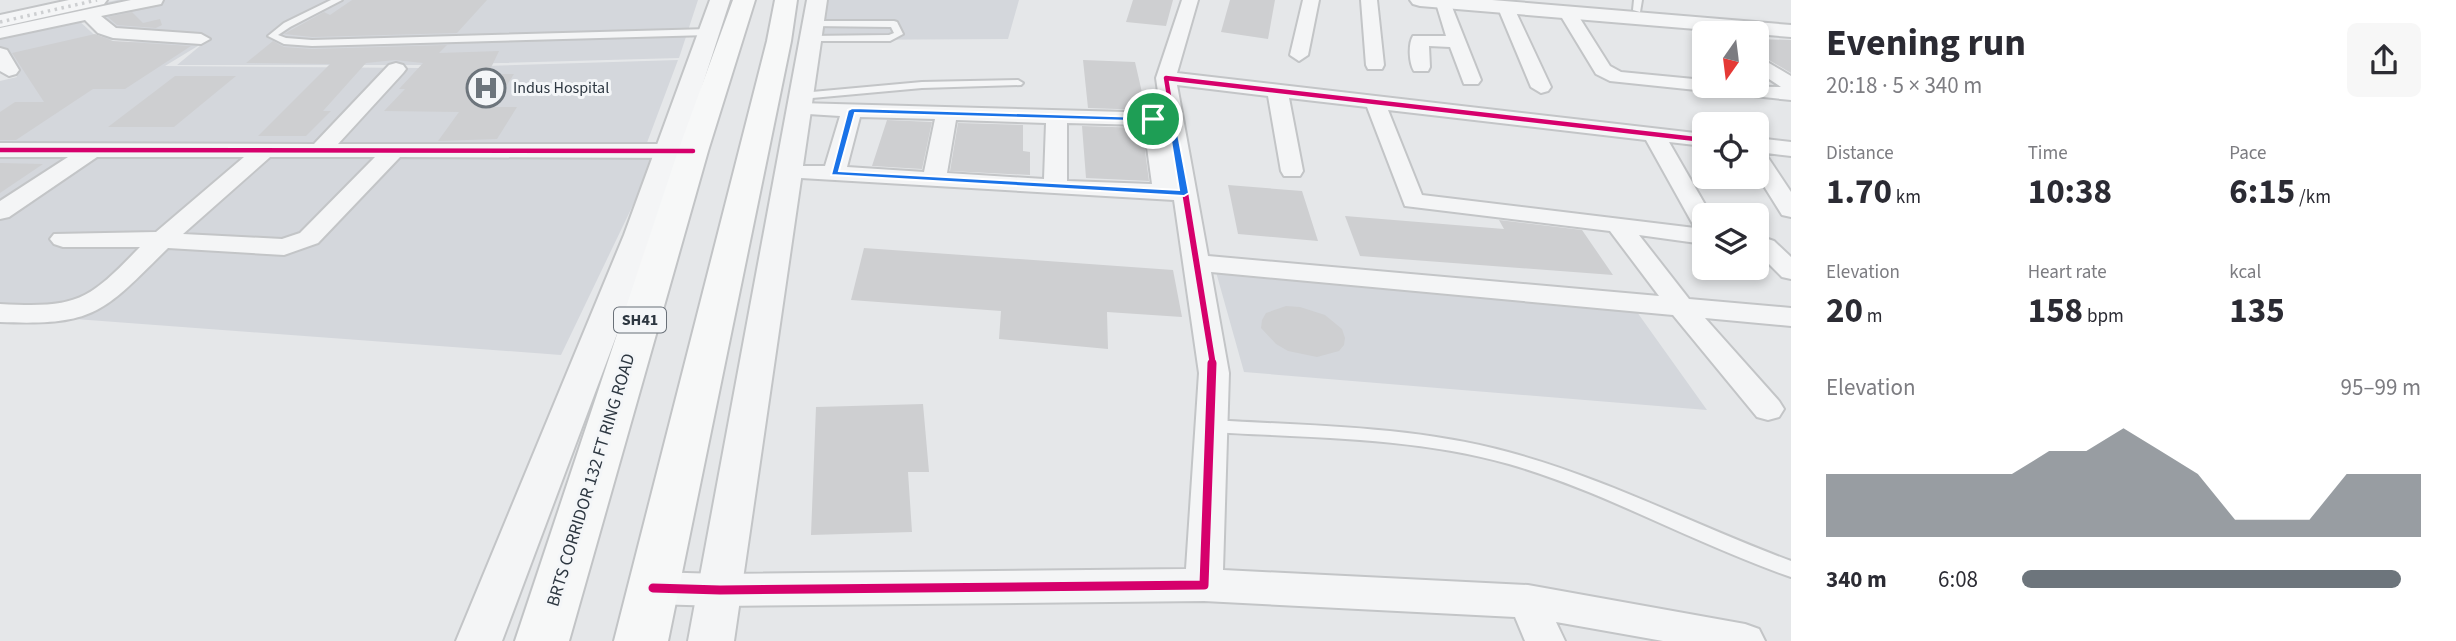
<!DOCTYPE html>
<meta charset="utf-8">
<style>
body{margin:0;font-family:"Source Sans 3",sans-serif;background:#f7f7f7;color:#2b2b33;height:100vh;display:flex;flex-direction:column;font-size:26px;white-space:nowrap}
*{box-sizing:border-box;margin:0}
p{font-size:23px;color:#7c7c81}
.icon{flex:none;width:38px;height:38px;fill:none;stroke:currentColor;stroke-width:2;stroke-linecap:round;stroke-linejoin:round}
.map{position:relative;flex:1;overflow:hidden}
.panel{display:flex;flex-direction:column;background:#fff;width:665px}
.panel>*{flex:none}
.needle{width:46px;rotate:194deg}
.tools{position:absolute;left:1692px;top:21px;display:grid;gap:14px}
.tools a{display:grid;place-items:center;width:77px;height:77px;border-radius:10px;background:#fff;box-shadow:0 4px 10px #0003;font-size:35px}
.pin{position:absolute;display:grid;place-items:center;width:60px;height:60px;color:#fff;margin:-30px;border:4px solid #fff;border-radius:50%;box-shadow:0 2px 7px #0007}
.round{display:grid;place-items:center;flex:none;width:74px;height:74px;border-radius:10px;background:#f7f7f7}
.summary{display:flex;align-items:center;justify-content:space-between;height:119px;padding:0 35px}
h1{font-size:38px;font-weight:700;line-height:52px}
.metrics{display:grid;grid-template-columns:repeat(3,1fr);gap:10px;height:119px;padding:7px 35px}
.metrics div{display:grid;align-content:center}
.metrics b{font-size:35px;font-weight:700}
.metrics small{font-size:19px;font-weight:400}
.metrics p{font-size:19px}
.chart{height:196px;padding:14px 35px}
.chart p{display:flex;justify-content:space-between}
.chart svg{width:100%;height:126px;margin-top:7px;fill:#6d757c;opacity:.7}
ul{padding:0 35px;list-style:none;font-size:23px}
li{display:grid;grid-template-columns:112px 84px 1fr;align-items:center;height:52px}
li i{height:18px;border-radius:9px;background:#6d757c}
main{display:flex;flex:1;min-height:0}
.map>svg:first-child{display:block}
</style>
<main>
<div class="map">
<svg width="1791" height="641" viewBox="0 0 1791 641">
<rect width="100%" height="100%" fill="#e5e7e9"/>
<!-- built -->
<path fill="#d4d7dc" d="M 117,0 L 698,0 L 679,58 L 424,65 L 177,65 L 206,41 L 165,66 L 420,68 L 678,60 L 645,148 L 0,146 L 0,81 L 17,77 L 0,47 L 0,34 L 76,18 L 102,42 L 186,41 L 106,40 L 71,10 Z
M 822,0 L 1019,0 L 1008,39 L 818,40 Z
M 0,152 L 657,155 L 561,355 L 75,319 L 0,319 Z
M 1216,272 L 1637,312 L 1707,410 L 1244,372 Z"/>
<!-- building -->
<path fill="#cecfd1" d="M 352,0 L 487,0 L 457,33 L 312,37 L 284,34 L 324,12 L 330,15 Z
M 1133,0 L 1173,0 L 1166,26 L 1126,22 Z
M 1230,0 L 1275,0 L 1268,39 L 1221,32 Z
M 132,12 L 143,23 L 160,19 L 162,25 L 156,28 L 117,25 L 108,17 Z
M 95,34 L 113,41 L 191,46 L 125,89 L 93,89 L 16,140 L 0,140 L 0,112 L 15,102 L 44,102 L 12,53 Z
M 1757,39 L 1791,40 L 1791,73 L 1757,53 Z
M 273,41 L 284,47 L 312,49 L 447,45 L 439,53 L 499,51 L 488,74 L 514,74 L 493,107 L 517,107 L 497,139 L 438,141 L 459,112 L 384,111 L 405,89 L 399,89 L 423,63 L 395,60 L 366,63 L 323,111 L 331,111 L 306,136 L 258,136 L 330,64 L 246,63 Z
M 1083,60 L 1135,62 L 1146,110 L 1088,108 Z
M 175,76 L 236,76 L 174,127 L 108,127 Z
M 887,120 L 932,122 L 922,169 L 872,166 Z
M 958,123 L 1023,125 L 1023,151 L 1030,152 L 1030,175 L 950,171 Z
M 1082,126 L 1142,128 L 1149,181 L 1086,178 Z
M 0,163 L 43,164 L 0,193 Z
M 1228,185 L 1302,191 L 1318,241 L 1238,234 Z
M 1345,216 L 1504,229 L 1499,220 L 1582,230 L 1613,275 L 1360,256 Z
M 864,248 L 1173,270 L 1182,317 L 1107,312 L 1108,349 L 999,339 L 1001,311 L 851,300 Z
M 1286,306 L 1300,307 L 1325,315 L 1342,329 L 1345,338 L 1344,345 L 1339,351 L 1317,357 L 1288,351 L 1276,344 L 1261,328 L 1262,320 L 1266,313 Z
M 923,404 L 929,472 L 908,472 L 912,532 L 811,535 L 816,407 Z"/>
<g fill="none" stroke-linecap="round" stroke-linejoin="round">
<defs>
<path id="service" d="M 331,0 L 342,0 L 290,27 L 278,35 L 286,38 L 312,40 L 709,29 L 713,32 L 709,35 L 312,46 L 284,44 L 268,36 L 284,23 Z
M 1634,0 L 1642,0 L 1640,12 L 1633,10 Z
M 814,21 L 894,21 L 897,22 L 903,34 L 890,41 L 812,41 L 809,40 L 809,36 L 889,35 L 894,33 L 891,27 L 811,26 L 811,22 Z
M 1018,80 L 1023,83 L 1021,85 L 922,88 L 801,99 L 796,96 L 801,93 L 922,82 Z
M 1212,420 C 1311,426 1412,426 1508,452 C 1606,478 1696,526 1791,561 L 1791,577 C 1695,544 1606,492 1509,464 C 1413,437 1311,438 1212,432 L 1206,430 L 1204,426 L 1206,422 Z"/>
<path id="minor" d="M 131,0 L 163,0 L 161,4 L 101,16 L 116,28 L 201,34 L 210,39 L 201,44 L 113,38 L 98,33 L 85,20 L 0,38 L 0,28 Z
M 1182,0 L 1198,0 L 1177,73 L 1704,134 L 1704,146 L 1669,142 L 1711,215 L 1704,215 L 1704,244 L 1639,235 L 1689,299 L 1791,308 L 1791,326 L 1705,318 L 1779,401 L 1784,409 L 1779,417 L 1768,420 L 1757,417 L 1673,315 L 1211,272 L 1229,373 L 1223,570 L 1528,585 L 1745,624 L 1759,629 L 1765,641 L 1663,641 L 1556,622 L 1565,641 L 1525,641 L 1515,617 L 1204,601 L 720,606 L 653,604 L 640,599 L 634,588 L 640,577 L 653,572 L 720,574 L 1186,569 L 1199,373 L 1174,200 L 801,178 L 793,176 L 790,171 L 793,166 L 825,166 L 840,116 L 792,113 L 789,109 L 792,105 L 799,103 L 1161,113 L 1156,78 ZM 1177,85 L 1268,96 L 1281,171 L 1284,176 L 1300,176 L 1303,171 L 1289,98 L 1367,107 L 1405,206 L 1610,231 L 1659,296 L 1208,256 ZM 1388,110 L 1646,140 L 1695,228 L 1422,195 ZM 860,117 L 935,119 L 924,172 L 847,167 ZM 956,120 L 1046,123 L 1044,179 L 947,173 ZM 1067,123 L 1144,125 L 1152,184 L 1067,181 Z
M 1303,0 L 1319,0 L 1308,55 L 1299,61 L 1290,55 Z
M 1361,0 L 1377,0 L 1384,65 L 1382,69 L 1368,69 L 1366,65 Z
M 1435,0 L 1450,2 L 1481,80 L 1478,84 L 1464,84 L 1450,47 L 1429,46 L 1430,67 L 1428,71 L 1414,71 C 1409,63 1408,44 1413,36 L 1446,36 Z
M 1506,3 L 1514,8 L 1551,87 L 1548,91 L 1541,93 L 1531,87 L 1498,8 Z
M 1568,8 L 1574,9 L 1610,66 L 1621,72 L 1704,80 L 1704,86 L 1781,87 L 1757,71 L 1757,56 L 1791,76 L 1791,100 L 1610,81 L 1596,74 L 1559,13 Z
M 0,48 L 7,50 L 19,70 L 16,74 L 9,76 L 0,71 Z
M 396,63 L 403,65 L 406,69 L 403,73 L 338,144 L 693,144 L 701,146 L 704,151 L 701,156 L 693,158 L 400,157 L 318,243 L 284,255 L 168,248 C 103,312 96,326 0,322 L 0,304 C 77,308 87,302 140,247 L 63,247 L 54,244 L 50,239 L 54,234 L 156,232 L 244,157 L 97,157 L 9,217 L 0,219 L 0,201 L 68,157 L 0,157 L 0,143 L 314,144 L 389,65 ZM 270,157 L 375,157 L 300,233 L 282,239 L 183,234 Z
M 1757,138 L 1791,142 L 1791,156 L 1759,152 L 1765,153 L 1791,192 L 1791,217 L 1782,215 L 1757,175 Z
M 1765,238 L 1774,241 L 1791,257 L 1791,279 L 1782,277 L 1757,252 L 1757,240 Z"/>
<path id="tertiary" d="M 69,0 L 107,0 L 104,4 L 0,27 L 0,15 Z
M 710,0 L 730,0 L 654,235 L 502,641 L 456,641 L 624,235 Z
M 807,0 L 827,0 L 734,641 L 688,641 Z
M 1410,0 L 1492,0 L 1791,25 L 1791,37 L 1420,6 L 1413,4 Z"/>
<path id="primary" d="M 733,0 L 755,0 L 708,151 L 569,641 L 515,641 L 678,151 Z
M 775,0 L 797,0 L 791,41 L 668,641 L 614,641 L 767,41 Z"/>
</defs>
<!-- service casing -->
<use href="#service" stroke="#c3c5c7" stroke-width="4"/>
<!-- minor casing -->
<use href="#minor" stroke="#c3c5c7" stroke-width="4"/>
<!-- tertiary casing -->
<use href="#tertiary" stroke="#c3c5c7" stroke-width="4"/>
<!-- primary casing -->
<use href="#primary" stroke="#c2c4c6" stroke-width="4"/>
<!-- service -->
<use href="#service" fill="#f4f5f6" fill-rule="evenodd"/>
<!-- minor -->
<use href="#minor" fill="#f4f5f6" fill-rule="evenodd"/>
<!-- tertiary -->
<use href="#tertiary" fill="#f4f5f6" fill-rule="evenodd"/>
<!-- primary -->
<use href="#primary" fill="#f7f8f8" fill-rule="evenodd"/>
<!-- rail -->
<path stroke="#cdcfd1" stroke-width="3.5" stroke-dasharray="2.5 4.5" stroke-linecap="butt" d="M 0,22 L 97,0"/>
<defs>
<path id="cycleway-far2" d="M 0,150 L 693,151
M 1179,157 L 1166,78 L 1704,140"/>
<path id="cycleway-far1" d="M 1179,155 L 1213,365"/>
<path id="cycleway" d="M 653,588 L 720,590 L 1204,585 L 1212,363"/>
</defs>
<!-- cycleway-far2 casing -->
<use href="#cycleway-far2" stroke="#f4f6f8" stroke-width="7"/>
<!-- cycleway-far1 casing -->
<use href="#cycleway-far1" stroke="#f4f6f8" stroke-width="10"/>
<!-- cycleway casing -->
<use href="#cycleway" stroke="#f4f6f8" stroke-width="13"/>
<!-- cycleway-far2 -->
<use href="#cycleway-far2" stroke="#d6006c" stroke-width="4.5"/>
<!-- cycleway-far1 -->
<use href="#cycleway-far1" stroke="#d6006c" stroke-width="6"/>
<!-- cycleway -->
<use href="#cycleway" stroke="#d6006c" stroke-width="9"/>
</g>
<!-- route -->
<path fill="#1a73e8" stroke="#fff" stroke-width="2" fill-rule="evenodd" d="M 852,108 L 1175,118 L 1189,193 L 1184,196 L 831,175 L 848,110 ZM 855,113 L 1168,122 L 1179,190 L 839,171 Z"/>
<!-- icons -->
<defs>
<symbol id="hospital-ring" viewBox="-11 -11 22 22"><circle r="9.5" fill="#f4f6f8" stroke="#6d757c" stroke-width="1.5"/><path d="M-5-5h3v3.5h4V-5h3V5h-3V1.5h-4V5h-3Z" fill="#6d757c"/></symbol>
</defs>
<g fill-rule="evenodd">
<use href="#hospital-ring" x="464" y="66" width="44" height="44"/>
</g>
<g text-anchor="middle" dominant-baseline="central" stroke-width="6" stroke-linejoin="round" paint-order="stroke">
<!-- far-poi labels -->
<g font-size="16" fill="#2d3741" stroke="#f4f6f8" text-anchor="start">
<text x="513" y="88">Indus Hospital</text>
</g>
<!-- shield labels -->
<rect fill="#f4f6f8" stroke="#697078" stroke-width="2" x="614" y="307.5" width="52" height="25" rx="5"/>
<g font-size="16" font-weight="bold" fill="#2d3741">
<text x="640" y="320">SH41</text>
</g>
<!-- street labels -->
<g font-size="18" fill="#2d3741" stroke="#f4f6f8">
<text transform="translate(591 480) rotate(-73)">BRTS CORRIDOR 132 FT RING ROAD</text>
</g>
</g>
</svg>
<div class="tools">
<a><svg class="needle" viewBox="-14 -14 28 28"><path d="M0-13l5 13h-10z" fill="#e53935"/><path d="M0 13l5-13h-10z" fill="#7c7c81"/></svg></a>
<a><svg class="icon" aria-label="locate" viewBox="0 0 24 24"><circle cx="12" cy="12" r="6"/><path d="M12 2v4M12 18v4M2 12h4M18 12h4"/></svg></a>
<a><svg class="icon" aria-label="layers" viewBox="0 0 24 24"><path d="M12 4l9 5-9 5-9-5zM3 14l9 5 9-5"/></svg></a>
</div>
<div class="pin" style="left:1153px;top:119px;background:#1e9e55"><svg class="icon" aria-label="arrive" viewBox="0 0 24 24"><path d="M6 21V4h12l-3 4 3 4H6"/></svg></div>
</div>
<section class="panel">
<div class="summary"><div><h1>Evening run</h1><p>20:18 · 5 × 340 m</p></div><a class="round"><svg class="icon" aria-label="share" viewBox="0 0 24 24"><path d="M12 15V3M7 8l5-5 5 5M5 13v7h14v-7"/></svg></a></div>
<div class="metrics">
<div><p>Distance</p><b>1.70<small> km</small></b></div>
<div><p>Time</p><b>10:38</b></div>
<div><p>Pace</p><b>6:15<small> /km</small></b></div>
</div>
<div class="metrics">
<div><p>Elevation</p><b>20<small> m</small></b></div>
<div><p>Heart rate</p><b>158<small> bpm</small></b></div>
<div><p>kcal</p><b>135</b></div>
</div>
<div class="chart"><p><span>Elevation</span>95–99 m</p>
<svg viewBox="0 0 160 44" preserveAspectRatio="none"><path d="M0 44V22L10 22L20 22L30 22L40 22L50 22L60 14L70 14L80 6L90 14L100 22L110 38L120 38L130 38L140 22L150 22L160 22V44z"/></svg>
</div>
<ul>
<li><b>340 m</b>6:08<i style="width:95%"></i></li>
</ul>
</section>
</main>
